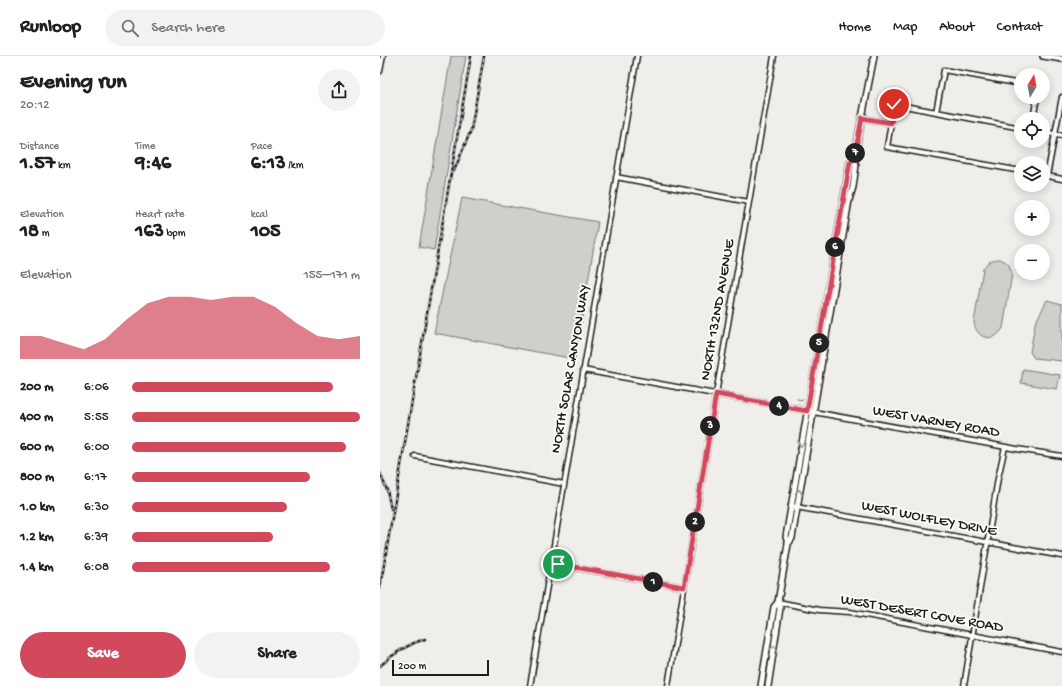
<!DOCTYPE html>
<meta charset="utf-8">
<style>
body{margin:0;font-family:"Gochi Hand",sans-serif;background:#f2f2f2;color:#202124;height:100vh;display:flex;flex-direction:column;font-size:15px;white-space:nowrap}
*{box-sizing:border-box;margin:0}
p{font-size:13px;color:#757577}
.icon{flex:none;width:22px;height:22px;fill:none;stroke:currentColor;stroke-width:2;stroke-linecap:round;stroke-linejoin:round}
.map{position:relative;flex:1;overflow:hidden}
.drawer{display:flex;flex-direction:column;background:#fff;width:380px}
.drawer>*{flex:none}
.needle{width:26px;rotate:10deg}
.tools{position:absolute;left:634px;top:12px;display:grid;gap:8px}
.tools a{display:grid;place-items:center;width:36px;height:36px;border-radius:50%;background:#fff;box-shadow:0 2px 10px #0003;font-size:20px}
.scale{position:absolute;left:12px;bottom:10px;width:97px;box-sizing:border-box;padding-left:4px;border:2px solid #1c1c1c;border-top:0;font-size:11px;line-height:14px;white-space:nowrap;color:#1c1c1c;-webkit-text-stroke:3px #fdfcf7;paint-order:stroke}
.pin{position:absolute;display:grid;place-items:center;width:34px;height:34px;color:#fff;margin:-17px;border:2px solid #fff;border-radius:50%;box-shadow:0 1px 4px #0007}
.km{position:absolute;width:20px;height:20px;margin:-10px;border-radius:50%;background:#222;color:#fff;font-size:11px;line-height:20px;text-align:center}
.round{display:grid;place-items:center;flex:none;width:42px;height:42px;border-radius:21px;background:#f2f2f2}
.headline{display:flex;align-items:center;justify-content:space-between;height:68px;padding:0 20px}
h1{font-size:22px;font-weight:700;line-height:30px}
.stats{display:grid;grid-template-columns:repeat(3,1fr);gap:6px;height:68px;padding:4px 20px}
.stats div{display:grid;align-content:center}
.stats b{font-size:20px;font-weight:700}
.stats small{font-size:11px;font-weight:400}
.stats p{font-size:11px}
.chart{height:112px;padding:8px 20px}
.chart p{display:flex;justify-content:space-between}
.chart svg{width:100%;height:72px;margin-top:4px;fill:#d1495b;opacity:.7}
.action{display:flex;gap:8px;margin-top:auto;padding:8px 20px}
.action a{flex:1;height:46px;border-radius:24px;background:#d1495b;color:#fff;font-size:16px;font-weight:700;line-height:46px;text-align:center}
.action a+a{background:#f2f2f2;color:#202124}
ul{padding:0 20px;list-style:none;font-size:13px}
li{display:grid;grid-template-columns:64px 48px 1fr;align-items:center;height:30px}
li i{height:10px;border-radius:5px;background:#d1495b}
header{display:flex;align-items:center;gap:24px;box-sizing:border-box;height:56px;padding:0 20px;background:#fff;border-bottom:1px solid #e0e0e0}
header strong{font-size:19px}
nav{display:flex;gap:22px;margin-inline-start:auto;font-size:14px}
.search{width:280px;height:36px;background:#f2f2f2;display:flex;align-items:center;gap:10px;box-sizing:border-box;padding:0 14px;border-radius:22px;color:#757577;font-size:15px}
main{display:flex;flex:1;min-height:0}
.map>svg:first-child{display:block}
</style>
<header>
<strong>Runloop</strong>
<div class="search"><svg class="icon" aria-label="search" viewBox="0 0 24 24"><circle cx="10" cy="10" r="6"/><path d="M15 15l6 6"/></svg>Search here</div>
<nav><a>Home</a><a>Map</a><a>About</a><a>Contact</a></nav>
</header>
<main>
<section class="drawer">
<div class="headline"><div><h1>Evening run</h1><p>20:12</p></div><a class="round"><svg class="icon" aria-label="share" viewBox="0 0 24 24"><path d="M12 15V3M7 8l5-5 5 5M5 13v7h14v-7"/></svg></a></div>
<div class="stats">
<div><p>Distance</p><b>1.57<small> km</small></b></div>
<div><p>Time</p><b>9:46</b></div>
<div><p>Pace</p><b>6:13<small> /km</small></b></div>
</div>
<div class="stats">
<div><p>Elevation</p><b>18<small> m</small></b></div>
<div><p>Heart rate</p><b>163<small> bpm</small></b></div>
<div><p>kcal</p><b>105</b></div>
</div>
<div class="chart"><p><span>Elevation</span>155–171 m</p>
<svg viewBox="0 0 160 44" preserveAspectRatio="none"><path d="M0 44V30L10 30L20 34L30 38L40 32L50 20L60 10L70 6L80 6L90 8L100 6L110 6L120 12L130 22L140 30L150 32L160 30V44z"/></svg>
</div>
<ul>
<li><b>200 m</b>6:06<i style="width:88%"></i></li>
<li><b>400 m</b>5:55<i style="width:100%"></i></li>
<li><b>600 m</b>6:00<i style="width:94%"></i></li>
<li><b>800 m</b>6:17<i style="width:78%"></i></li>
<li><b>1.0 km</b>6:30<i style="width:68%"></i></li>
<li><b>1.2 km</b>6:39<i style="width:62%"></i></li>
<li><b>1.4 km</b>6:08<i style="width:87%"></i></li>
</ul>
<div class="action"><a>Save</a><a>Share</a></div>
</section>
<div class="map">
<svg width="682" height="630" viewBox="0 0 682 630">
<rect width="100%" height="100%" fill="#f0eeea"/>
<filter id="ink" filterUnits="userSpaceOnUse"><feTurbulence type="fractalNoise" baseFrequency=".025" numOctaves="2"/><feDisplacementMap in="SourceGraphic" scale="8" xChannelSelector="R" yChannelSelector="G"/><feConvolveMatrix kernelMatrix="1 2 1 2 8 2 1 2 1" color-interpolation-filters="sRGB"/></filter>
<g filter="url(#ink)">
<!-- green -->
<path fill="#d0cfcc" stroke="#767674" d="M 71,0 L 86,0 L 54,194 L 39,191 Z
M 82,142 L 218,166 L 195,303 L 54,277 Z
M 620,203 L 626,206 L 629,209 L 632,218 L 623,272 C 615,287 596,284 594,266 L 603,213 C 607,206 612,203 620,203 Z
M 667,244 L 682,248 L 682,305 L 654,302 L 650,296 L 655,268 Z
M 643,313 L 680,319 L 677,333 L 641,327 Z"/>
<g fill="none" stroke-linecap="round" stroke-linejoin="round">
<!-- stream -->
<path stroke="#706f6d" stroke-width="1" d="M 417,343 L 423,344"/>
<defs>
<path id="minor" d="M 0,15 L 3,0
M 556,56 L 564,14 L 641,28
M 482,62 L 511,67
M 653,63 L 657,41
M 641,72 L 514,48 L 507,91 L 641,115
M 663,76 L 682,79
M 663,119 L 682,123
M 667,120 L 682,41
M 236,121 L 369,146
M 203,314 L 637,393 L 682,400
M 35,400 L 184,428
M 411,450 L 682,500
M 170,507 L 304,531
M 398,546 L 439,554 L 470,556 L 682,596
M 150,630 L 257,0
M 288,630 L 336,338 L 394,0
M 584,630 L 618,422 L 625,391"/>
<path id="major" d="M 663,0 L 682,3
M 408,487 L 406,481 L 470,106 L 474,103
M 381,630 L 394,551 L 398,546
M 388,630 L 400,552 L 398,546 L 408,488 L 412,482 L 469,144 L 473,131 L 476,109 L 474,103 L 494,0"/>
</defs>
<!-- minor casing -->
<use href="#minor" stroke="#1c1c1c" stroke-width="7"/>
<!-- major casing -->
<use href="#major" stroke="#1c1c1c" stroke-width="8"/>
<!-- minor -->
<use href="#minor" stroke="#fdfcf7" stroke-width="4"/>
<!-- major -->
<use href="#major" stroke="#fdfcf7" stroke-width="5"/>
<defs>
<path id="rail" d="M 74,115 L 91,74 L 104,0
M 0,417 L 7,434 L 11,453
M 0,532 L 91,0
M 0,610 C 13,598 27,588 45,583"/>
</defs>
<!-- rail casing -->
<use href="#rail" stroke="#1c1c1c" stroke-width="2.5"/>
<!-- rail -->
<use href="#rail" stroke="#fdfcf7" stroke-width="1" stroke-dasharray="3" stroke-linecap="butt"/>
</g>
<!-- one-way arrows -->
<defs><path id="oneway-chevron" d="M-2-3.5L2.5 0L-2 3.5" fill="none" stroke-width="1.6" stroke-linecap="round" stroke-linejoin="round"/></defs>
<g stroke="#989794">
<use href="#oneway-chevron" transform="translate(421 388) rotate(99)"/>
<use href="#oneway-chevron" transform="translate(419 436) rotate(-81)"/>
<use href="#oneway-chevron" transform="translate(394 592) rotate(-81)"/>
</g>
</g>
<g fill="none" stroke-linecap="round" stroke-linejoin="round" filter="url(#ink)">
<defs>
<path id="route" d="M 178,508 L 304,531 L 336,338 L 427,355 L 470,106 L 474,103 L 482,62 L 511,67 L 514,48"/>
</defs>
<!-- route casing -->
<use href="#route" stroke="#fff" stroke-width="8"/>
<!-- route -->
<use href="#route" stroke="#d1495b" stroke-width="5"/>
</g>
<g text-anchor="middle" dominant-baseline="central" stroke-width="3.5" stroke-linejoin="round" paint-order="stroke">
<!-- street labels -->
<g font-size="15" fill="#1c1c1c" stroke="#fdfcf7">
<text transform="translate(338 254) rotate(-80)">NORTH 132ND AVENUE</text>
<text transform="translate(191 313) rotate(-80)">NORTH SOLAR CANYON WAY</text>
<text transform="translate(556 366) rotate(10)">WEST VARNEY ROAD</text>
<text transform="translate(549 463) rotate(11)">WEST WOLFLEY DRIVE</text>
<text transform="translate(542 558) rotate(10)">WEST DESERT COVE ROAD</text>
</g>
</g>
</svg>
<div class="tools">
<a><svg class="needle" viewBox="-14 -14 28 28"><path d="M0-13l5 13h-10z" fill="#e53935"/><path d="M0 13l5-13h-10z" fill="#757577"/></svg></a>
<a><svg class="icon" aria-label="locate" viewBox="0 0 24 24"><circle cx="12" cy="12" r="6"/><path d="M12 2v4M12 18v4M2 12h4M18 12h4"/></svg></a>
<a><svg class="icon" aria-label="layers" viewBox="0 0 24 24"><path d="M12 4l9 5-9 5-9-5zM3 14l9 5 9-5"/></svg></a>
<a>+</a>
<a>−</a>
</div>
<div class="scale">200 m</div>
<div class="pin" style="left:178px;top:508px;background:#1e9e55"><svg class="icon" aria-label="arrive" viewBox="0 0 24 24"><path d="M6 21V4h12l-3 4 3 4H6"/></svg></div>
<div class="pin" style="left:514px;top:48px;background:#d93025"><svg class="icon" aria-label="check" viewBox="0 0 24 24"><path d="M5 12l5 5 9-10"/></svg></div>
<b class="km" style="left:273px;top:526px">1</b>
<b class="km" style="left:315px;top:466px">2</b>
<b class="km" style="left:330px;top:370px">3</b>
<b class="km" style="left:399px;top:350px">4</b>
<b class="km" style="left:439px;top:287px">5</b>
<b class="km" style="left:455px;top:191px">6</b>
<b class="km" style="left:475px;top:97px">7</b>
</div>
</main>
